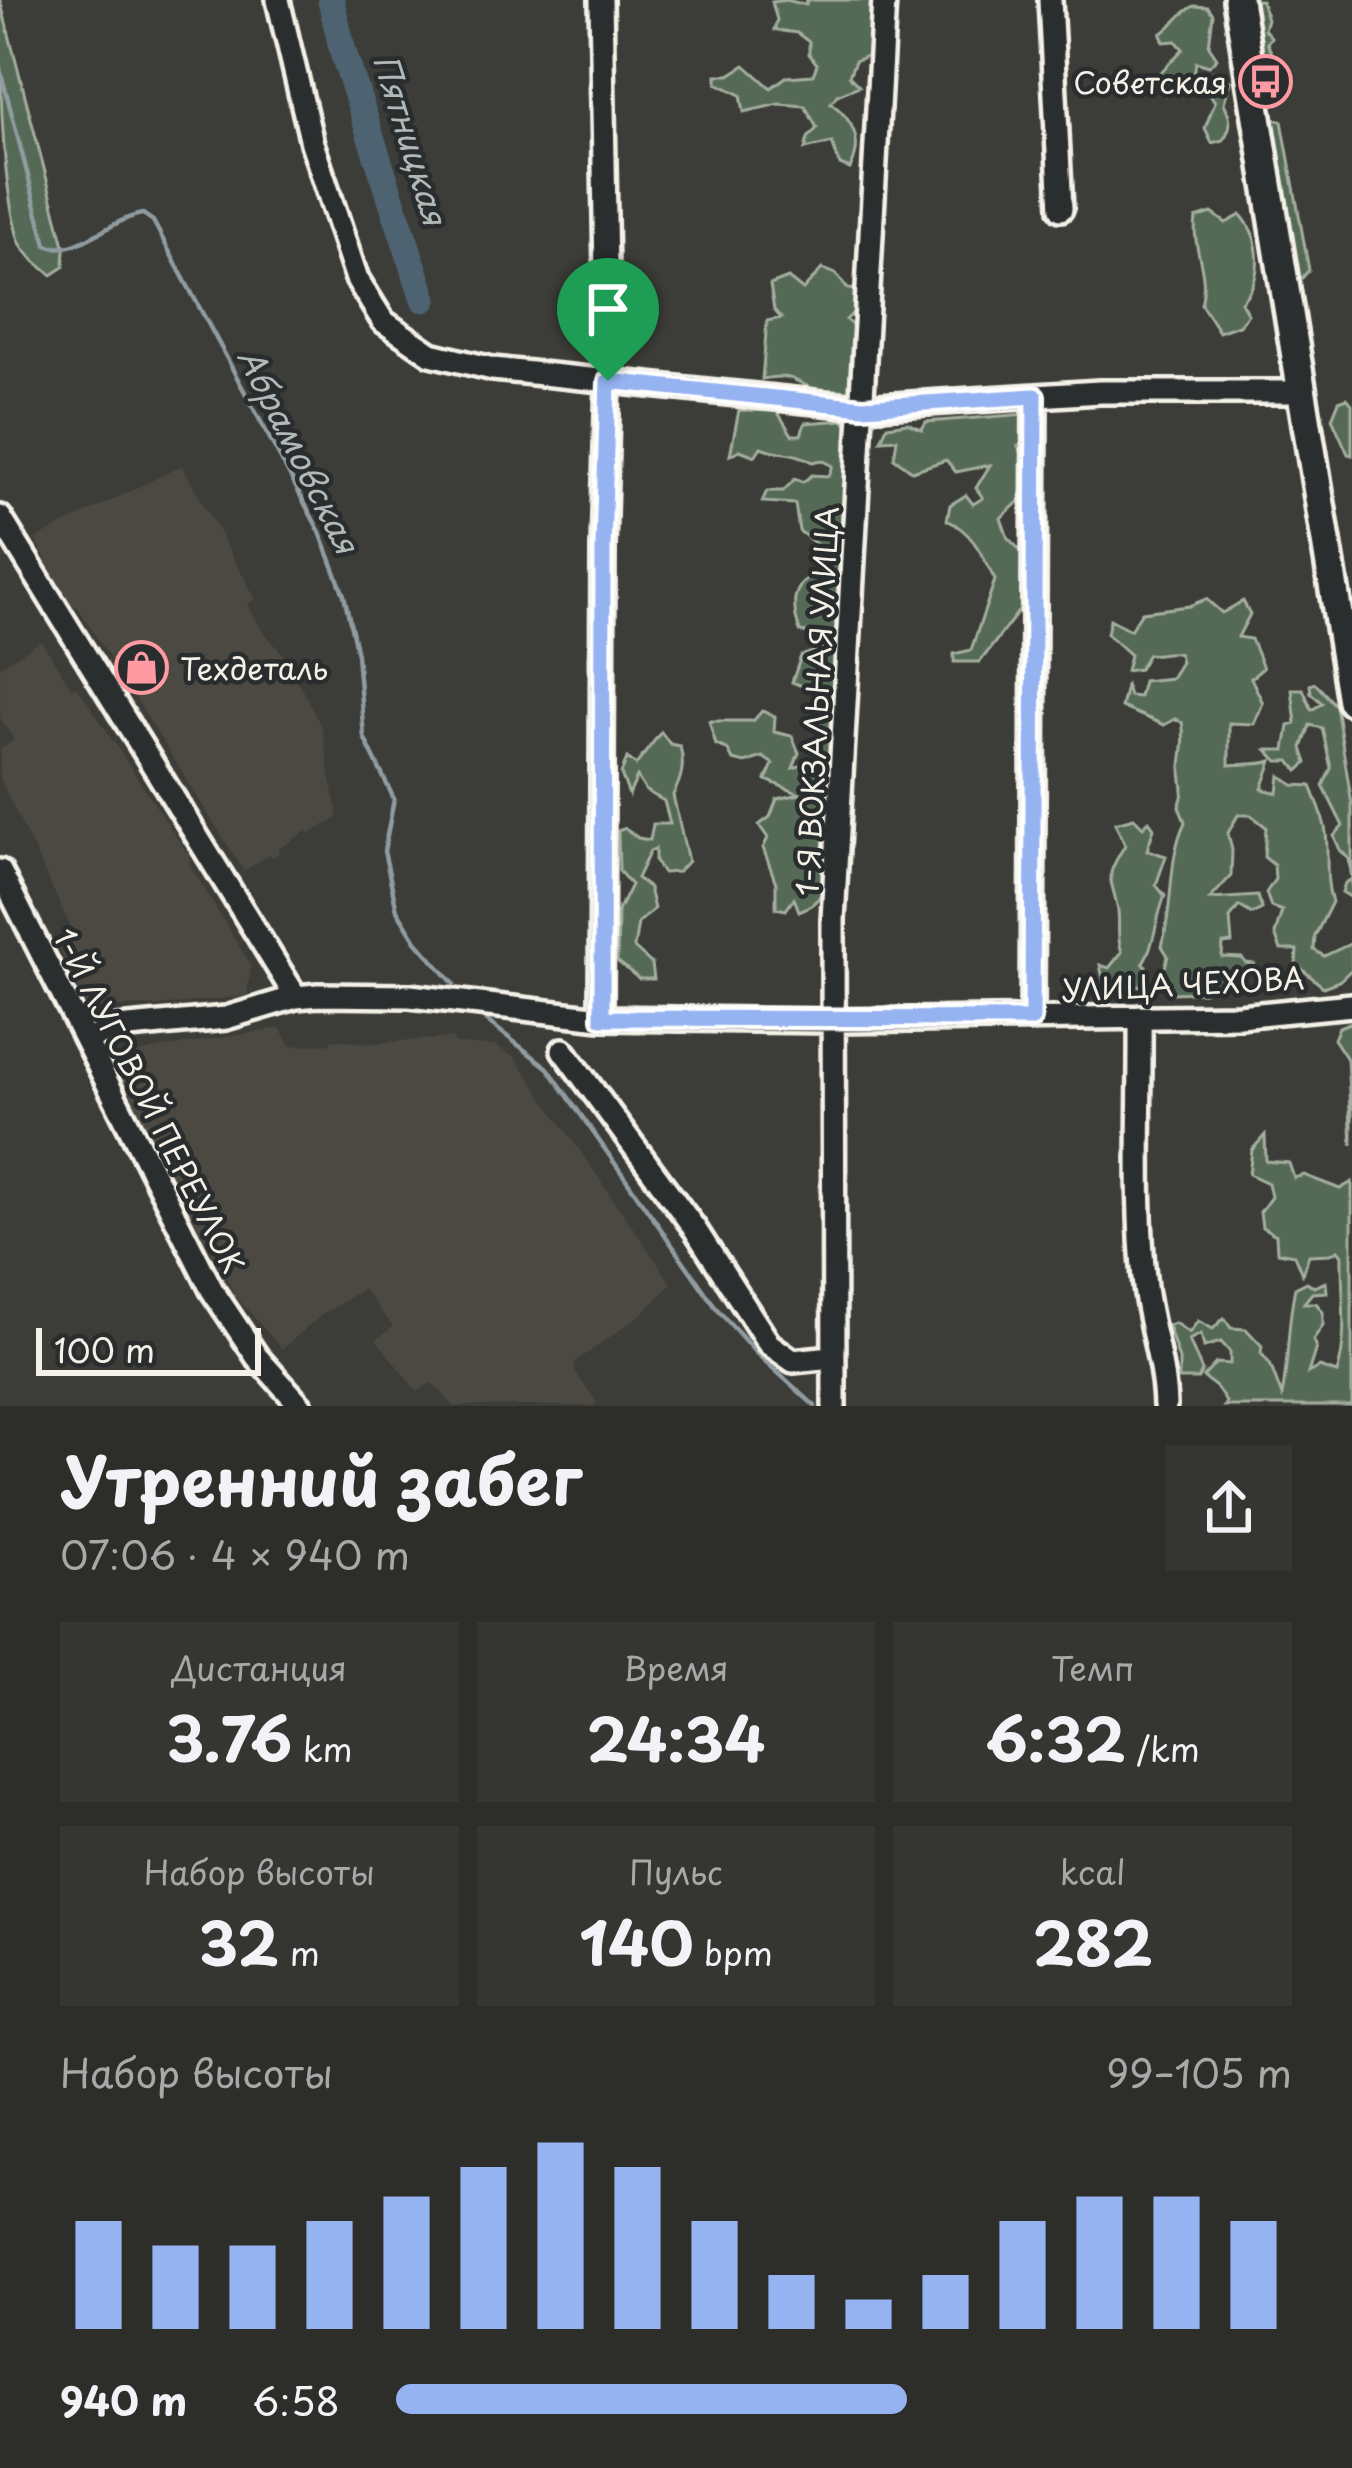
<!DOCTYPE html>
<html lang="ru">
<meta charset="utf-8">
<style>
body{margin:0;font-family:"Playpen Sans",sans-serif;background:#353532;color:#f1f3f6;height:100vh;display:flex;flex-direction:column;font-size:45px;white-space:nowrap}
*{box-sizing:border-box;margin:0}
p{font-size:39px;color:#a7a8a8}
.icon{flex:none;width:66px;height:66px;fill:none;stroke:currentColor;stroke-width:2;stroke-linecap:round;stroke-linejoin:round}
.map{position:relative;height:1406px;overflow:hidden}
.panel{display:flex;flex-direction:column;background:#2d2d2a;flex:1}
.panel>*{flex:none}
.scale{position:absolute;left:36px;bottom:30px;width:225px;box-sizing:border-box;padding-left:12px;border:6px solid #f4f1e8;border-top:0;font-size:33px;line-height:42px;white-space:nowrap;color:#f4f1e8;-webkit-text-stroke:9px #2a2d2e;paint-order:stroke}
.pin{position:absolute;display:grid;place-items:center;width:102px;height:102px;color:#fff;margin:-123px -51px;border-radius:50% 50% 50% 0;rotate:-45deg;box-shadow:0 0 12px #0007}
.pin .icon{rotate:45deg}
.round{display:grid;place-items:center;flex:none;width:126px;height:126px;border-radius:0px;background:#353532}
.head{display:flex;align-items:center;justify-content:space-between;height:204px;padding:0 60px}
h1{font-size:66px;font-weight:700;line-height:90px}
.metrics{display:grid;grid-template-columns:repeat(3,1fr);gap:18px;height:204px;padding:12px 60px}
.metrics div{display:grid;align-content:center;border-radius:0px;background:#353532;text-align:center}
.metrics b{font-size:60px;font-weight:700}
.metrics small{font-size:33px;font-weight:400}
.metrics p{font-size:33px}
.chart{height:336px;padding:24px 60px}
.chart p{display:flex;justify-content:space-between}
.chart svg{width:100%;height:216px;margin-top:12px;stroke:#95b2f1;stroke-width:6}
ul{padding:0 60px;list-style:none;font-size:39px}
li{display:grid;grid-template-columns:192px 144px 1fr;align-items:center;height:90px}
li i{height:30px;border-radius:15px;background:#95b2f1}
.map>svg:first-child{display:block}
</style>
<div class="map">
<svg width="1352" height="1406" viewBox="0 0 1352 1406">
<rect width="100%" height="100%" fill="#3c3c38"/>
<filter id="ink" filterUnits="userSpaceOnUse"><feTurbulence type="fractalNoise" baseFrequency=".00833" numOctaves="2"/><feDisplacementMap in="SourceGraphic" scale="24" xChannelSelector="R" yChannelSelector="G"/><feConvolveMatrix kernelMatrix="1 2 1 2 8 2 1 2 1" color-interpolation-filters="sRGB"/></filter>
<g filter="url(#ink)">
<!-- built -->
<path fill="#4b4942" d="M 182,465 L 256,599 L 248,604 L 262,630 L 284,655 L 322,728 L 338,818 L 309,834 L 307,831 L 278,849 L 279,853 L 273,857 L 270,854 L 244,871 L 77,606 L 71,608 L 35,539 Z
M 41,641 L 72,688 L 77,686 L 191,859 L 188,862 L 251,966 L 247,996 L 158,1006 L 88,1008 L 59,948 L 76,938 L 0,779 L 0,750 L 14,740 L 0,718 L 0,666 Z
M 280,1028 L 291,1046 L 331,1043 L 332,1039 L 370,1043 L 452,1038 L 455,1044 L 495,1046 L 515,1057 L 672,1284 L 643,1313 L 574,1363 L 576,1373 L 597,1403 L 594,1406 L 454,1406 L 432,1383 L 417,1392 L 376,1339 L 393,1327 L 363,1289 L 323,1314 L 282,1349 L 237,1298 L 126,1097 L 114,1063 L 118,1058 L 156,1049 Z"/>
<!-- green -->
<path fill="#556b56" stroke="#a4ae9f" stroke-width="3" d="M 0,0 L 65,249 L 64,267 L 52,275 C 40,266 26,255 19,241 C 0,178 0,70 0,0 Z
M 786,0 L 806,5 L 807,0 L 875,0 L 871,54 L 855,61 L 849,76 L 859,86 L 837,95 L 831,103 C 854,120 864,143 850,169 L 840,165 L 832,143 L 805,149 L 808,138 L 817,128 L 805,106 L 779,104 L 744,112 L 741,95 L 717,83 L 717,75 L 729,75 L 745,65 L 771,88 L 786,77 L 813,75 L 817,64 L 809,54 L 809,42 L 797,33 L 774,30 L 777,20 L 772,2 Z
M 1252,0 L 1261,0 L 1267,19 L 1264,29 L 1271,37 L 1267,43 L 1273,56 L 1263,61 L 1255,59 Z
M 1194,6 L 1208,7 L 1213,14 L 1209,46 L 1217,58 L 1209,66 L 1196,62 L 1194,75 L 1166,95 L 1156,87 L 1160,73 L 1183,49 L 1176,41 L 1164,42 L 1161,34 C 1174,25 1180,13 1194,6 Z
M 1213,72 L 1221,72 L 1230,81 L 1224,103 C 1231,117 1233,126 1223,140 L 1212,143 L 1205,128 L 1215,102 L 1210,94 Z
M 1273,119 L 1282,121 L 1309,270 L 1302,278 L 1294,276 L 1273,144 Z
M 1212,213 L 1226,223 L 1241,215 C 1262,239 1264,279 1241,302 L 1248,314 L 1239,325 L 1219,332 L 1201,304 C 1210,271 1191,249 1196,218 Z
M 822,269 L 836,274 L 848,289 L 862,290 L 856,310 L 846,320 L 856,329 L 859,379 L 851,392 C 839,388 833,391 821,390 C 792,385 801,372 762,379 L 767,321 L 781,318 L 774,310 L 770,285 L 788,278 L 803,290 Z
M 1347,398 L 1352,404 L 1352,455 L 1348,454 L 1332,418 L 1339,401 Z
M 739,410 L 777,411 L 792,435 L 801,435 L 805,423 L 844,420 L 853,433 C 838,472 863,521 839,559 L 847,569 L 839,707 C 829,725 837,743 825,761 L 835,768 L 829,821 L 823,834 L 829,840 L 823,860 L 829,865 C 828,888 821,903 799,911 L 794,898 L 786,910 L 776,908 L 776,883 L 763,848 L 768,838 L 759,825 L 770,817 L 777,799 L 800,794 L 766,780 L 773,764 L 763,757 L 745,763 L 733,760 L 727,749 L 716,745 L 709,721 L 753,721 L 762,711 L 775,716 L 774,732 L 792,736 L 799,753 L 793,768 L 814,762 L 826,695 L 792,682 L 801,656 L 827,647 L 830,636 L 800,632 C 782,576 814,588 824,550 L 799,531 L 795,504 L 762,502 L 767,491 L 783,491 L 795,479 L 803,482 L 812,475 L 829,476 L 833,466 L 822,460 L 813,462 C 795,451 780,455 761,447 L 755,456 L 740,450 L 730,455 Z
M 1026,414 L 1028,440 L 1018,446 L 1029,466 L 1027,494 L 1001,518 L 1008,538 L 1029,559 L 1027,600 L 980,662 L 954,662 L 954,654 L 971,650 L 995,580 C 982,555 974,533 947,520 L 950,505 L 966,495 L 973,504 L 983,498 L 976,488 L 990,465 L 956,472 L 946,460 L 912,471 L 894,458 L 897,439 L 881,440 L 887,426 L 907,423 L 922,429 L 926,422 Z
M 1206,599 L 1222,613 L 1243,601 L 1250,614 L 1238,637 L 1251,639 L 1263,668 L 1251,678 L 1263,703 L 1254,724 L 1229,723 L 1229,765 C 1244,763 1257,766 1272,761 L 1262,789 L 1278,793 L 1280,775 L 1293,785 L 1311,786 C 1317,801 1324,817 1326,833 C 1329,857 1324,878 1332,902 L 1315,936 L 1314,950 L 1324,956 L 1352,943 L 1352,969 L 1339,981 L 1323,987 L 1296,964 L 1297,950 L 1281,950 L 1275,934 L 1282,911 L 1271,907 L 1266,893 L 1275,879 L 1274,865 L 1264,857 L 1266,827 L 1251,815 L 1238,815 L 1228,833 L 1232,850 L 1231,876 L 1210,899 L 1258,896 L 1262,909 L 1252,914 L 1239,906 L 1230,918 L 1232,943 L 1223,944 L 1222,957 L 1242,958 L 1246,963 L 1254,964 L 1245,976 L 1240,972 L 1235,983 L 1219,986 L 1212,981 L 1204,992 L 1170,993 L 1161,981 L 1168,956 L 1162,946 C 1174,905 1167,860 1185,822 L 1179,807 C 1187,786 1180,783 1181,765 C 1183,748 1185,738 1182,722 L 1175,719 L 1164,725 L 1121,707 L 1126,686 L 1129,696 L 1139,697 L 1143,681 L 1171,678 L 1181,662 L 1179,654 C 1169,650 1159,656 1148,654 L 1139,669 L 1126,671 L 1130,655 L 1107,634 L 1110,619 L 1130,630 L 1142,612 L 1189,606 Z
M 1315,683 L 1336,706 L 1352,804 L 1352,898 L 1342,892 L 1345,883 L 1352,879 L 1349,859 L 1340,850 L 1334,836 L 1343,826 L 1323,786 L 1331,768 L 1322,728 L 1310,725 L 1302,748 L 1307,763 L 1298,771 L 1290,761 L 1278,761 L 1267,750 L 1285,750 L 1289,726 L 1296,724 L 1292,689 L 1303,689 L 1312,710 L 1322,703 L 1311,693 L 1310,685 Z
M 661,732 L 670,744 L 680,746 C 685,764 682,778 673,795 L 688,861 L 678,872 L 663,873 L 655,861 L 655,849 L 650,851 L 637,878 L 649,888 L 654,909 L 638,923 L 634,948 L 652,964 L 654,979 L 639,979 L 617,961 L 618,911 L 631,885 L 619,871 L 618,831 L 625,828 L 638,838 L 650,840 L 653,824 L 670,824 L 664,801 L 646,791 L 637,777 L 629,795 L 621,774 L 627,758 L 636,765 Z
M 1134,818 L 1143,827 L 1149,821 L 1154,828 L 1147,850 L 1166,856 L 1156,885 L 1165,896 C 1155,920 1156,941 1143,963 L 1149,971 L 1144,984 L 1127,991 L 1105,988 L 1100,965 L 1109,968 L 1122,952 C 1116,938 1120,926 1118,911 C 1112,875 1102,882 1125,845 L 1115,823 Z
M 1352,1022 L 1352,1145 L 1347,1059 L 1334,1039 L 1339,1027 Z
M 1265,1135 L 1266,1161 L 1289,1163 L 1294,1178 L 1304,1175 L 1340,1189 L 1352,1182 L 1352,1406 L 1224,1406 L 1226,1402 L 1216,1387 L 1203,1377 L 1216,1363 L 1230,1364 L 1230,1352 L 1221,1342 L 1204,1347 L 1201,1334 L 1189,1340 L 1202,1371 L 1198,1379 L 1179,1379 L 1179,1360 L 1168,1325 L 1175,1323 L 1189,1333 L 1198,1321 L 1213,1329 L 1224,1318 L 1231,1328 L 1246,1329 L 1262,1346 L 1261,1353 L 1270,1364 L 1282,1396 C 1289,1360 1287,1323 1295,1288 L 1307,1282 L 1314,1287 L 1326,1282 L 1327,1292 L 1312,1293 L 1304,1303 L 1316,1303 L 1323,1312 L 1323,1325 L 1313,1340 L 1316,1348 L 1308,1373 L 1319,1367 L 1337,1373 C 1349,1336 1341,1294 1342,1255 L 1338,1250 L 1331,1254 L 1309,1255 L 1302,1274 L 1294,1255 L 1277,1252 L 1276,1235 L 1262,1227 L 1260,1212 L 1271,1197 L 1268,1183 L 1249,1174 L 1252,1150 Z"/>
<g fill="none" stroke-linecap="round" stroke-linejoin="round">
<!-- stream -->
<path stroke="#909ca1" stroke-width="4.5" d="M 0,69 L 46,245 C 76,258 111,218 143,214 L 153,221 L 320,532 L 344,595 L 357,654 L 364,737 L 394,799 L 384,851 L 397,910 L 416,941 L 454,984
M 478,1014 L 548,1068 L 717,1309 L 755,1352 L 815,1406"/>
<!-- river -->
<path stroke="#4d6471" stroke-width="27" d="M 331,0 L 343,52 L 424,299"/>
<defs>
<path id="minor" d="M 278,0 L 312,143 L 357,279 L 383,321 L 431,354 L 493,369 L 863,407 L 1100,392 L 1300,392
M 601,0 L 608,381 L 603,548 L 601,1018
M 1050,0 L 1061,209
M 0,517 L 296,997
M 0,871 L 212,1290 L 257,1357 L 301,1406
M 1140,1017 C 1141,1106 1135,1199 1145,1287 C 1150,1328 1164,1364 1165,1406
M 1032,1019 L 1035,396
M 88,1039 L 118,1028 L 226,1018 L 296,997 L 318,995 L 410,996 L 601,1018 L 833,1021 L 1239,1016 L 1352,1005
M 563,1050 L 695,1229 L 769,1344 L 793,1361 L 832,1357
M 834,1406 L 833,920 L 884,0"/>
<path id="major" d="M 1238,0 L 1352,701"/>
</defs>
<!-- minor casing -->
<use href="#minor" stroke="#f4f1e8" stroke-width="30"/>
<!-- major casing -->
<use href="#major" stroke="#f4f1e8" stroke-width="36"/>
<!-- minor -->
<use href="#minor" stroke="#2a2d2e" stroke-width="21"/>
<!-- major -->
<use href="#major" stroke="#2a2d2e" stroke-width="27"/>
</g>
</g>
<g fill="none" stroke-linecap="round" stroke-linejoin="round" filter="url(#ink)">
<defs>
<path id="route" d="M 608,381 L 863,407 L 1035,396 L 1032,1019 L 602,1018 L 603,548 Z"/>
</defs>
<!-- route casing -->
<use href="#route" stroke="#fff" stroke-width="24"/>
<!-- route -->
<use href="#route" stroke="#95b2f1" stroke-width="15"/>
</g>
<!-- icons -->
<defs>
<symbol id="bus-ring" viewBox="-11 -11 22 22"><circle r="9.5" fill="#2a2d2e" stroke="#ff9aa2" stroke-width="1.5"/><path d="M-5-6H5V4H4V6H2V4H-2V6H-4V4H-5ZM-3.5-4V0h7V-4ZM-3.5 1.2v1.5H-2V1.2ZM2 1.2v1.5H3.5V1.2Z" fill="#ff9aa2"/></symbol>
<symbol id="shop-ring" viewBox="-11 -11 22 22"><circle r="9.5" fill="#2a2d2e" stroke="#ff9aa2" stroke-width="1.5"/><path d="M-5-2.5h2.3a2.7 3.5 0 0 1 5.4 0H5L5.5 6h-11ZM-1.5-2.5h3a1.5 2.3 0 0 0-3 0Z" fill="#ff9aa2"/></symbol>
</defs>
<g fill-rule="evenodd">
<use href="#bus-ring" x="1236" y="52" width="59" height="59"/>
<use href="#shop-ring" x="112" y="638" width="59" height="59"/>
</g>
<g text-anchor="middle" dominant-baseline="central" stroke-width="9" stroke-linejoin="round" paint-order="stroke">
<!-- poi labels -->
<g font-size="30" fill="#f4f1e8" stroke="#2a2d2e" text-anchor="end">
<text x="1227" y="81">Советская</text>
<text x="180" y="667" text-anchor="start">Техдеталь</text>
</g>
<!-- street labels -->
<g font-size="30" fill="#f4f1e8" stroke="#2a2d2e">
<text transform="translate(816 701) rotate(-87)">1-Я ВОКЗАЛЬНАЯ УЛИЦА</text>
<text transform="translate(1183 983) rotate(-3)">УЛИЦА ЧЕХОВА</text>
<text transform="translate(150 1100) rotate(63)">1-Й ЛУГОВОЙ ПЕРЕУЛОК</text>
</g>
<!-- water labels -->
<g font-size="33" font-style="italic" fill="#b1b9b8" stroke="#2a2d2e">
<text transform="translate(412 139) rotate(73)">Пятницкая</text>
<text transform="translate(300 450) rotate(63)">Абрамовская</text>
</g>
</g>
</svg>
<div class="scale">100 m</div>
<div class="pin" style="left:608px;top:381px;background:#1e9e55"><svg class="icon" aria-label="arrive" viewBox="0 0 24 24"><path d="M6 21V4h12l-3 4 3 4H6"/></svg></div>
</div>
<section class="panel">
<div class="head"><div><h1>Утренний забег</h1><p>07:06 · 4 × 940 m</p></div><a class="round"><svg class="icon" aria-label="share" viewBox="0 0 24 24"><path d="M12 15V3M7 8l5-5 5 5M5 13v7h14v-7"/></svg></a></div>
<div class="metrics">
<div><p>Дистанция</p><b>3.76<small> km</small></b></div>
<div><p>Время</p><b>24:34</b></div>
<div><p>Темп</p><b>6:32<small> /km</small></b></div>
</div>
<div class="metrics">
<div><p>Набор высоты</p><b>32<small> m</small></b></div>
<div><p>Пульс</p><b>140<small> bpm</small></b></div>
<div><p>kcal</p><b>282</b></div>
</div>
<div class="chart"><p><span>Набор высоты</span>99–105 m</p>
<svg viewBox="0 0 160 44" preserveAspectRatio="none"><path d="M5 44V22M15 44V27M25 44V27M35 44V22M45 44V17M55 44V11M65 44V6M75 44V11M85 44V22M95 44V33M105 44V38M115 44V33M125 44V22M135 44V17M145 44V17M155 44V22"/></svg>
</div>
<ul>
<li><b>940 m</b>6:58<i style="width:57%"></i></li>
</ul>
</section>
